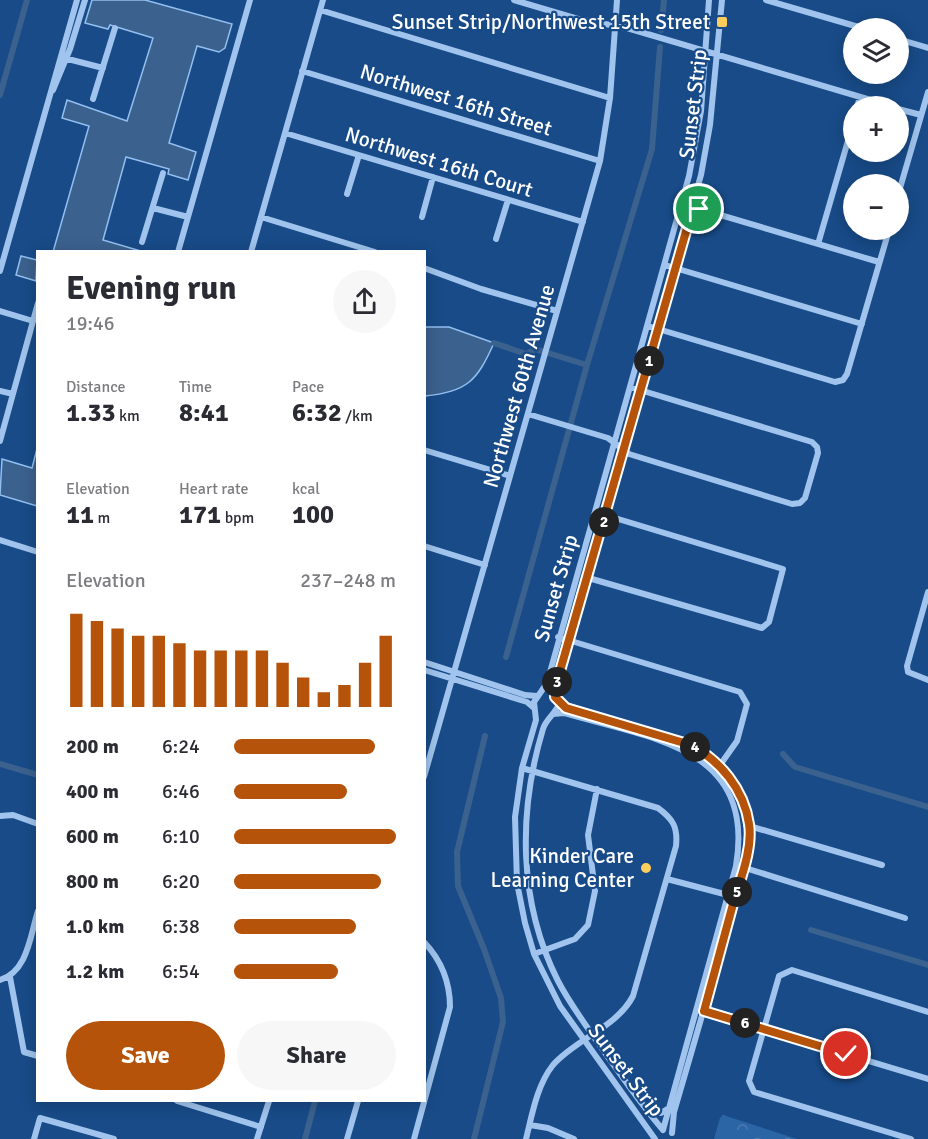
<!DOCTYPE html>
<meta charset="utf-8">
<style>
body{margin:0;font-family:Signika,sans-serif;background:#f7f7f7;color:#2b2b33;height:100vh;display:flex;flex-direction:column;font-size:22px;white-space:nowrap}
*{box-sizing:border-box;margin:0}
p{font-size:20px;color:#7c7c81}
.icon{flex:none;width:33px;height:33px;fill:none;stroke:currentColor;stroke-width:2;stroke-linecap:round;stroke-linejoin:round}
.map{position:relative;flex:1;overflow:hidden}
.panel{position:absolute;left:36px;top:250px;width:390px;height:852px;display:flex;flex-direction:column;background:#fff;border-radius:0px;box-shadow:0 3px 15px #0003}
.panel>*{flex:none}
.tools{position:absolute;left:843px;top:18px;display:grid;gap:12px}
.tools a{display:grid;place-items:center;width:66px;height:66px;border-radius:50%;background:#fff;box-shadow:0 3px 15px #0003;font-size:30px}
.pin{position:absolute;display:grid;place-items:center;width:51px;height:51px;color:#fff;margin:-26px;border:3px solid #fff;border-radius:50%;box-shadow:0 2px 6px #0007}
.km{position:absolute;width:30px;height:30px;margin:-15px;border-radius:50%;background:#222;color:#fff;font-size:16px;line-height:30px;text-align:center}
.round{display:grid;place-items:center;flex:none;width:63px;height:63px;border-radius:32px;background:#f7f7f7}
.headline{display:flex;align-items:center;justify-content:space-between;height:102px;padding:0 30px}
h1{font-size:33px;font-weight:700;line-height:45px}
.figures{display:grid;grid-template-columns:repeat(3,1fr);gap:9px;height:102px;padding:6px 30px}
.figures div{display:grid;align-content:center}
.figures b{font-size:26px;font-weight:700}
.figures small{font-size:16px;font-weight:400}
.figures p{font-size:16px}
.chart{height:168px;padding:12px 30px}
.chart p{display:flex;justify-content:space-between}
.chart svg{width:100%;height:108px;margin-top:6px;stroke:#b45309;stroke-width:6}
.cta{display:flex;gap:12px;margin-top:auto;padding:12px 30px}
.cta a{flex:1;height:69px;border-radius:36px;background:#b45309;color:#fff;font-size:24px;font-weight:700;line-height:69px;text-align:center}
.cta a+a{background:#f7f7f7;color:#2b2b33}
ul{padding:0 30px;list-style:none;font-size:20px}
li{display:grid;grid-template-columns:96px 72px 1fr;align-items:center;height:45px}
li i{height:15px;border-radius:8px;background:#b45309}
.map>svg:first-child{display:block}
</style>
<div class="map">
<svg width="928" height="1139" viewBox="0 0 928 1139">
<defs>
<pattern id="forest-crowns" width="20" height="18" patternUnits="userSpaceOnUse" patternTransform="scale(1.5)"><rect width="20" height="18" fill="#2b65a6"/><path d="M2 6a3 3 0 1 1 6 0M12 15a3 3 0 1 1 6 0" fill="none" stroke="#4b7cb3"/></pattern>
</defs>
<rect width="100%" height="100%" fill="#184b88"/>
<!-- forest -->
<path fill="url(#forest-crowns)" d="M 723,1115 L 797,1139 L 714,1139 L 720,1118 Z"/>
<!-- pitch -->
<path fill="#2b65a6" d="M 718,1126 L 744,1134 L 742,1139 L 715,1139 Z"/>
<!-- water -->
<path fill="#3b618e" stroke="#92bff0" stroke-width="1.5" d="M 92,0 L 145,0 L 232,24 L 225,48 L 219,52 L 197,46 L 169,143 L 196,152 L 188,180 L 168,174 L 169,169 L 126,157 L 103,240 L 144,252 L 53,252 L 89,126 L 62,118 L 67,100 L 127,121 L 153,38 L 110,25 L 108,29 L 85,23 Z
M 21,256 L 37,260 L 36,281 L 16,275 Z
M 425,327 L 449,327 L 494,343 C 477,381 467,392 425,396 Z
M 37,449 L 37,506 L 0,495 L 2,459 L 32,468 Z"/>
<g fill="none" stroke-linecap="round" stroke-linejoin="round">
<!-- canal -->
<path stroke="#3b618e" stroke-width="6" d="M 661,30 L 664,0
M 0,95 L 27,0
M 494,343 L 526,354 L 535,349 L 587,365
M 506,657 L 587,365 L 652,149 L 660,47
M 783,754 L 795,767 L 928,807
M 0,764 L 38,775
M 811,930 L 928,965
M 305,1139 L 315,1101
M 474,1139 L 503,1022 L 501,998 L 484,949 L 458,886 L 457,852 L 485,736"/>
<!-- minor -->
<path stroke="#a0c4ed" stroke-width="6" d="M 514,0 L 578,19 L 627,28 L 891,106
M 766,0 L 862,28
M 320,10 L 610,98
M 898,39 L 928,48
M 64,58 L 103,68
M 302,71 L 600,161
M 53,90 L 70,49 L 85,0
M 93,99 L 115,28
M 857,106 L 860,98
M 898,109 L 921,115
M 285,133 L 583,222
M 347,194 L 359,155
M 898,195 L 928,92
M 683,204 L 879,262
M 153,208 L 188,217
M 261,217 L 375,252
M 422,217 L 433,177
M 496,239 L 508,200
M 142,242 L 163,173
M 818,244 L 854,120
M 178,252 L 250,0
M 251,252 L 323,0
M 665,265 L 862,324
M 424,268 L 481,289 L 557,311
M 0,271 L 77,0
M 0,311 L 33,321
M 648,326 L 835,382 L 843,380 L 847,374 L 889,230
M 0,391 L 13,394
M 528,414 L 608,438 L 629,454 L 792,504 L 800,503 L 805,498 L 818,453 L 817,447 L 812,442 L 630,387
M 0,441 L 38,303
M 424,450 L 510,476
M 0,540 L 38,552
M 424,546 L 485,565
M 585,577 L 762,628 L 769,622 L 783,569 L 595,512
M 928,592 L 907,666 L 908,672 L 928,680
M 558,637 L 740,692 L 747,704 L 737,741 L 718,768
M 424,662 L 525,695 L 537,696
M 424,670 L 527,702 L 534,708
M 558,701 L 566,708 L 691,745 C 720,762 743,789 749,823 C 754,853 738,889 730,917 C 712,982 693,1047 674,1112 L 672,1133
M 553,714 L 564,713 C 651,739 756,746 736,866 L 663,1130
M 522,768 L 658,808 C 673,819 678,827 676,846 L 633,996 C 617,1027 576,1039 553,1065 C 537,1085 532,1115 526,1139
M 424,777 L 600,161 L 610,98 L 617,0
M 0,816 L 13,815 L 38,824
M 746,825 L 882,865
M 742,867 L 905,918
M 667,879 L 728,895
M 534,954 L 575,939 L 588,925 L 595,891 L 588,835 L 597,789
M 10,977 L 24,1052 L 38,1056
M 0,980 C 28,971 30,936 38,911
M 700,1010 L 928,1079
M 177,1101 L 261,1127
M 649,1111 L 661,1113 L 669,1108
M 530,1125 L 548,1128 L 574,1139
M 663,1130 C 643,1107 626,1082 608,1057 C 591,1032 572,1008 558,981 C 518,902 518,812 543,729 C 546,719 554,715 558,706 L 556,685 L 701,175 L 710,125 L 722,0
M 34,1139 L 40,1118 L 114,1139
M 257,1139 L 269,1101
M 347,1139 L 358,1101
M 414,1139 L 450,1007 C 450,982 442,961 424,942
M 655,1139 L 560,1006 L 534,954 L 525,923 L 517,883 L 515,817 L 522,768 L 536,720 L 534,702 L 547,683 L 689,176 L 701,111 L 709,0
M 911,1139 L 754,1092 L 749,1081 L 779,976 L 792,970 L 928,1012"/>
</g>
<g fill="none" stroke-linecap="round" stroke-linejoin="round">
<defs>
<path id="route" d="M 699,209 L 693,207 L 556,685 L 555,697 L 566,708 L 691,745 C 720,761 744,789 749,824 C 753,849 740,880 733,904 C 723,940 714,975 704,1011 L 846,1054"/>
</defs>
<!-- route casing -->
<use href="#route" stroke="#fff" stroke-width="12"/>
<!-- route -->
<use href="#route" stroke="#b45309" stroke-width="8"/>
</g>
<!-- markers -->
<g fill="#ffcd5c" stroke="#184b88" stroke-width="2">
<rect x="716" y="16" width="12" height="12" rx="3"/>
<circle cx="646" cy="868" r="6"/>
</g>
<g text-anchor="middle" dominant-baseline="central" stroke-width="4.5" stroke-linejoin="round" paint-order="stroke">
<!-- poi labels -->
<g font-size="21" fill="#fff" stroke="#184b88" text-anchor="end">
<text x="710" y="22">Sunset Strip/Northwest 15th Street</text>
<text x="634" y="856">Kinder Care<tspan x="634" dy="24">Learning Center</tspan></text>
</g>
<!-- street labels -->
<g font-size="21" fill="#fff" stroke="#184b88">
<text transform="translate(456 100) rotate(17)">Northwest 16th Street</text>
<text transform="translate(693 104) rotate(-83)">Sunset Strip</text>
<text transform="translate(439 162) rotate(17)">Northwest 16th Court</text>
<text transform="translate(519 386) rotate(-74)">Northwest 60th Avenue</text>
<text transform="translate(556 588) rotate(-74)">Sunset Strip</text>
<text transform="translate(626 1070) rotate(53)">Sunset Strip</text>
</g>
</g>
</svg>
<div class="tools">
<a><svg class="icon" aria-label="layers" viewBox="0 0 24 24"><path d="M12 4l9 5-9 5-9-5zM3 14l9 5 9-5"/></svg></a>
<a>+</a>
<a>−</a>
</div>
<div class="pin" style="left:699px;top:209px;background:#1e9e55"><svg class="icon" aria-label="arrive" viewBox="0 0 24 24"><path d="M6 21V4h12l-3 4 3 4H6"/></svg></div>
<div class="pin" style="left:846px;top:1054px;background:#d93025"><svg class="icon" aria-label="check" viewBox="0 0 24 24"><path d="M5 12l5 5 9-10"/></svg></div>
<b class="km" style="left:649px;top:361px">1</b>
<b class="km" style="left:604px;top:522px">2</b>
<b class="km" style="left:557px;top:682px">3</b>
<b class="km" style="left:695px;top:747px">4</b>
<b class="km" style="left:737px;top:892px">5</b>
<b class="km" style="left:745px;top:1023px">6</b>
<section class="panel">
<div class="headline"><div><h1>Evening run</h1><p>19:46</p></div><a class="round"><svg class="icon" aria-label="share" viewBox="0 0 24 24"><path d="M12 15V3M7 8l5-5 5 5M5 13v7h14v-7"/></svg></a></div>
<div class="figures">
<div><p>Distance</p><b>1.33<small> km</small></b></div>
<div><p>Time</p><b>8:41</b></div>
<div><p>Pace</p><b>6:32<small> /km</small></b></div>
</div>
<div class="figures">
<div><p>Elevation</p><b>11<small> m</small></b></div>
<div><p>Heart rate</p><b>171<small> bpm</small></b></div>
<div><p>kcal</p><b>100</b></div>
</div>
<div class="chart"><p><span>Elevation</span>237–248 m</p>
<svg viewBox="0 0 160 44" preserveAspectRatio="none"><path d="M5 44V6M15 44V9M25 44V12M35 44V15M45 44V15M55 44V18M65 44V21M75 44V21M85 44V21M95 44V21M105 44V26M115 44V32M125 44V38M135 44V35M145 44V26M155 44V15"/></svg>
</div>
<ul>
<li><b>200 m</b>6:24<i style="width:87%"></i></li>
<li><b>400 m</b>6:46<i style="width:70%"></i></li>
<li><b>600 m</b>6:10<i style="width:100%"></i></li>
<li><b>800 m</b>6:20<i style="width:91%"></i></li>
<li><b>1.0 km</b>6:38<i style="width:75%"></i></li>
<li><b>1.2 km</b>6:54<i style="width:64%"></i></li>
</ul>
<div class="cta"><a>Save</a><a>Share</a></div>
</section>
</div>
